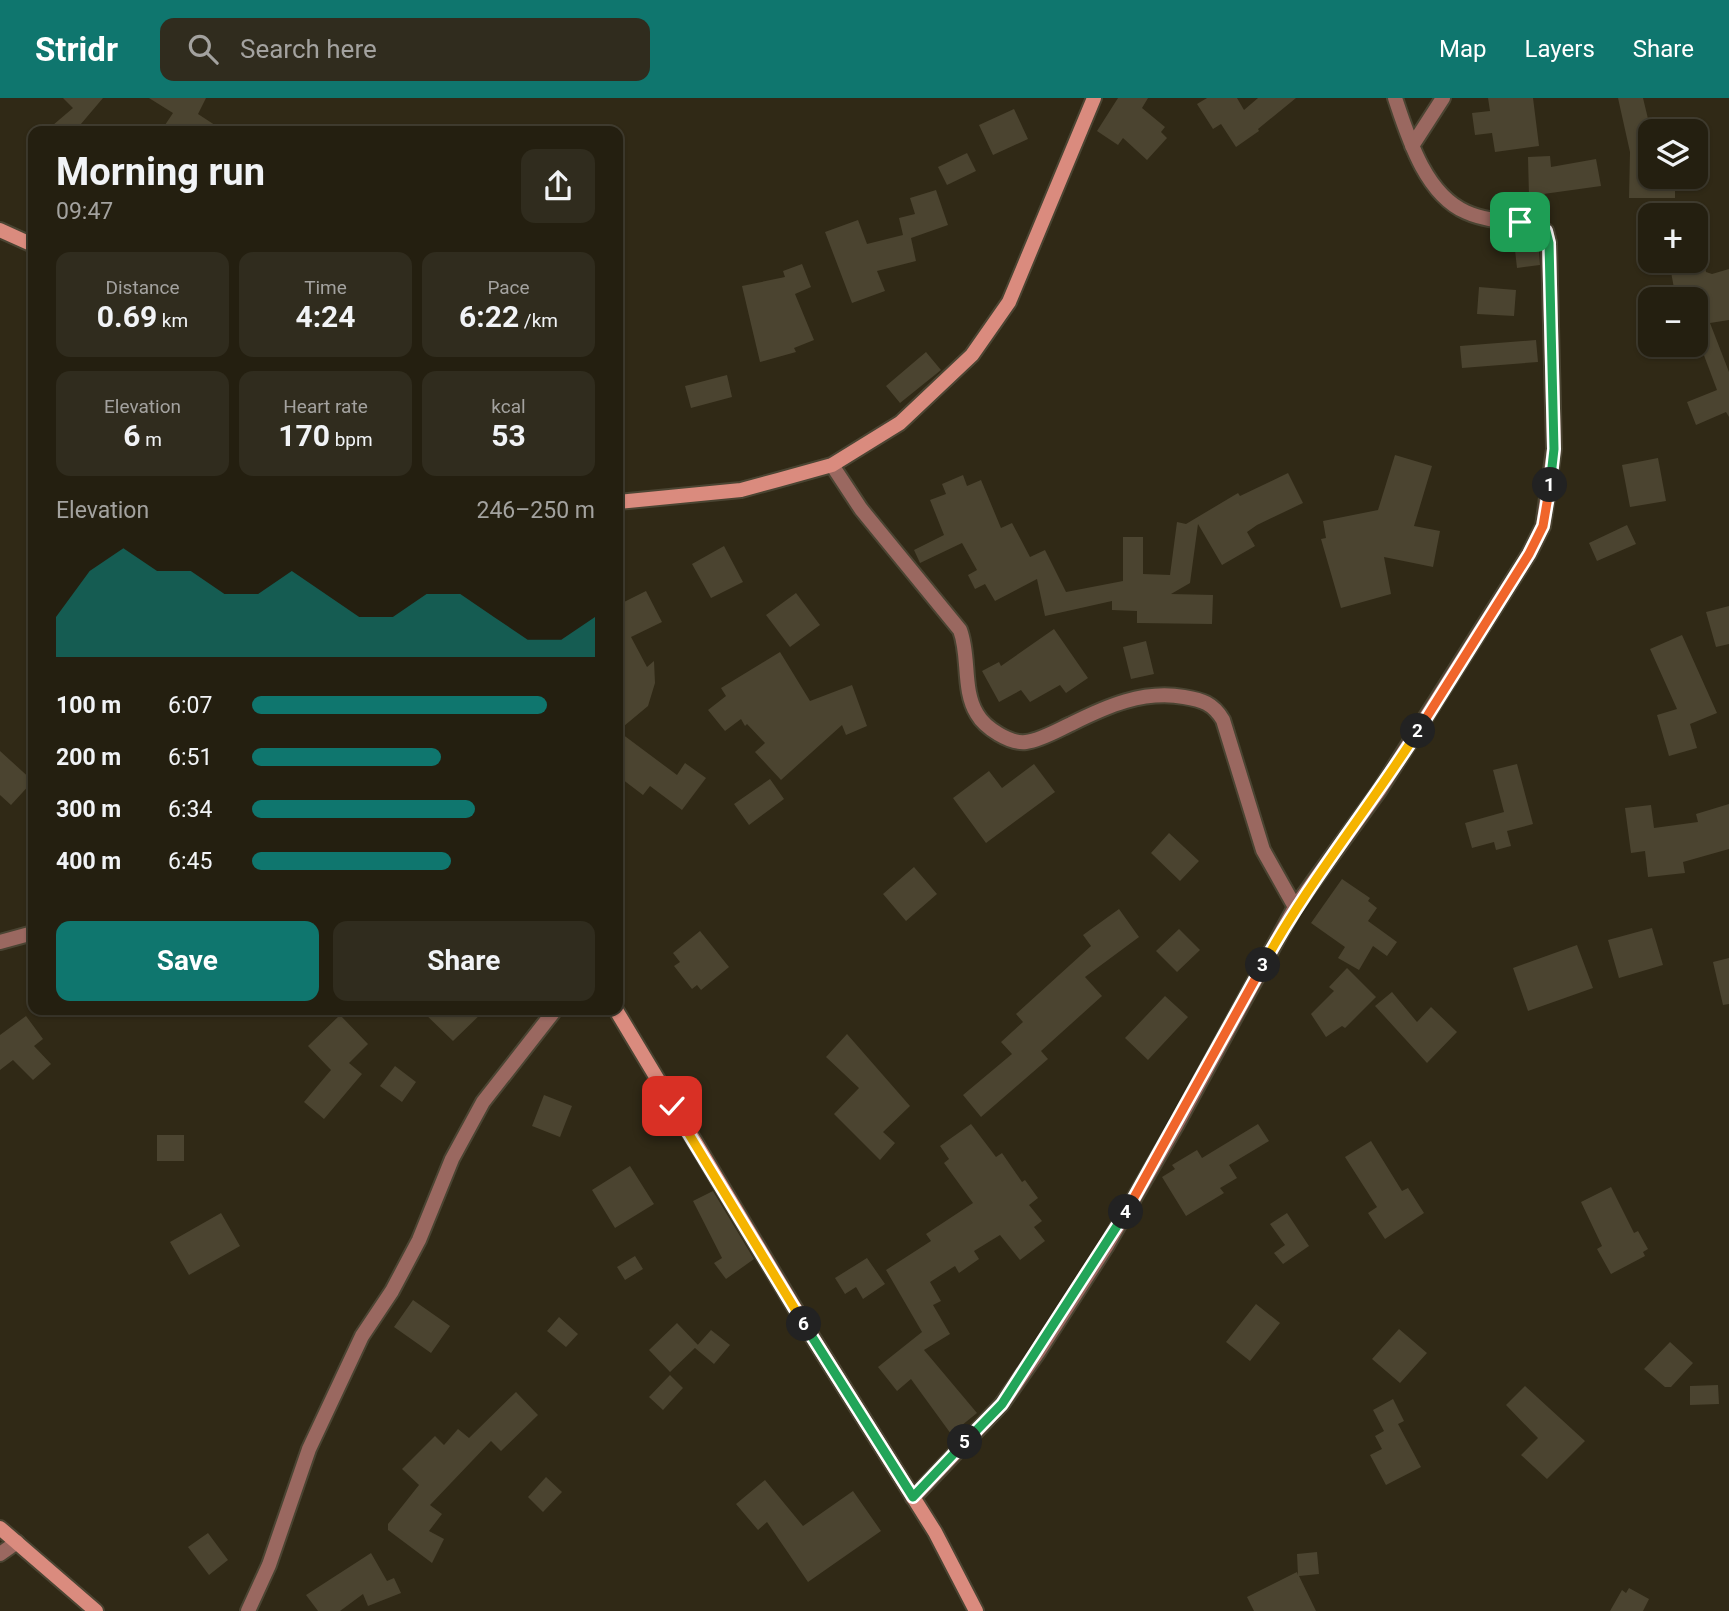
<!DOCTYPE html>
<meta charset="utf-8">
<style>
body{margin:0;font-family:Roboto,sans-serif;background:#302c1e;color:#f1f3f6;height:100vh;display:flex;flex-direction:column;font-size:26px;white-space:nowrap}
*{box-sizing:border-box;margin:0}
p{font-size:23px;color:#a3a29f}
.icon{flex:none;width:38px;height:38px;fill:none;stroke:currentColor;stroke-width:2;stroke-linecap:round;stroke-linejoin:round}
.map{position:relative;flex:1;overflow:hidden}
.drawer{position:absolute;left:28px;top:28px;width:595px;height:889px;display:flex;flex-direction:column;background:#241f10;border-radius:14px;box-shadow:0 2px 5px #0004,0 0 0 2px #413d30}
.drawer>*{flex:none}
.buttons{position:absolute;left:1638px;top:21px;display:grid;gap:14px}
.buttons a{display:grid;place-items:center;width:70px;height:70px;border-radius:14px;background:#241f10;box-shadow:0 2px 5px #0004,0 0 0 2px #413d30;font-size:35px}
.pin{position:absolute;display:grid;place-items:center;width:60px;height:60px;color:#fff;margin:-30px;border-radius:14px;box-shadow:0 4px 10px #0006}
.km{position:absolute;width:35px;height:35px;margin:-18px;border-radius:50%;background:#222;color:#fff;font-size:19px;line-height:35px;text-align:center}
.round{display:grid;place-items:center;flex:none;width:74px;height:74px;border-radius:14px;background:#302c1e}
.headline{display:flex;align-items:center;justify-content:space-between;height:119px;padding:0 28px}
h1{font-size:38px;font-weight:700;line-height:52px}
.metrics{display:grid;grid-template-columns:repeat(3,1fr);gap:10px;height:119px;padding:7px 28px}
.metrics div{display:grid;align-content:center;border-radius:14px;background:#302c1e;text-align:center}
.metrics b{font-size:30px;font-weight:700}
.metrics small{font-size:19px;font-weight:400}
.metrics p{font-size:19px}
.chart{height:196px;padding:14px 28px}
.chart p{display:flex;justify-content:space-between}
.chart svg{width:100%;height:126px;margin-top:7px;fill:#0f766e;opacity:.7}
.action{display:flex;gap:14px;margin-top:auto;padding:14px 28px}
.action a{flex:1;height:80px;border-radius:14px;background:#0f766e;color:#fff;font-size:28px;font-weight:700;line-height:80px;text-align:center}
.action a+a{background:#302c1e;color:#f1f3f6}
ul{padding:0 28px;list-style:none;font-size:23px}
li{display:grid;grid-template-columns:112px 84px 1fr;align-items:center;height:52px}
li i{height:18px;border-radius:9px;background:#0f766e}
header{display:flex;align-items:center;gap:42px;box-sizing:border-box;height:98px;padding:0 35px;background:#0f766e;color:#fff}
header strong{font-size:33px}
nav{display:flex;gap:38px;margin-inline-start:auto;font-size:24px}
.search{width:490px;height:63px;background:#302c1e;display:flex;align-items:center;gap:18px;box-sizing:border-box;padding:0 24px;border-radius:14px;color:#a3a29f;font-size:26px}
.map>svg:first-child{display:block}
</style>
<header>
<strong>Stridr</strong>
<div class="search"><svg class="icon" aria-label="search" viewBox="0 0 24 24"><circle cx="10" cy="10" r="6"/><path d="M15 15l6 6"/></svg>Search here</div>
<nav><a>Map</a><a>Layers</a><a>Share</a></nav>
</header>
<div class="map">
<svg width="1729" height="1513" viewBox="0 0 1729 1513">
<rect width="100%" height="100%" fill="#302916"/>
<!-- building -->
<path fill="#4b4430" d="M 63,0 L 103,0 L 75,33 L 46,33 L 73,10 Z
M 149,0 L 206,0 L 198,16 L 224,33 L 161,33 L 173,15 Z
M 1118,0 L 1148,0 L 1142,10 L 1165,29 L 1161,34 L 1167,40 L 1147,62 L 1123,40 L 1118,47 L 1097,33 Z
M 1207,0 L 1237,0 L 1244,12 L 1258,0 L 1296,0 L 1258,31 L 1259,33 L 1236,49 L 1221,26 L 1213,31 L 1197,6 Z
M 1488,0 L 1533,0 L 1539,48 L 1495,54 L 1492,35 L 1475,37 L 1472,15 L 1490,13 Z
M 1618,0 L 1643,0 L 1650,29 L 1650,79 L 1675,79 L 1675,100 L 1629,100 L 1630,54 Z
M 1014,11 L 1028,41 L 993,57 L 979,27 Z
M 967,55 L 976,73 L 947,87 L 938,69 Z
M 1550,58 L 1551,69 L 1596,61 L 1601,88 L 1529,98 L 1528,59 Z
M 936,92 L 948,127 L 911,140 L 916,163 L 877,173 L 885,193 L 852,205 L 825,134 L 858,122 L 867,146 L 903,137 L 899,120 L 915,116 L 910,100 Z
M 1538,140 L 1540,167 L 1517,170 L 1514,143 Z
M 1669,163 L 1704,163 L 1706,174 L 1712,176 L 1729,171 L 1729,222 L 1710,225 L 1729,274 L 1729,319 L 1726,314 L 1696,327 L 1687,304 L 1717,292 L 1696,236 L 1696,201 L 1676,201 Z
M 802,166 L 811,189 L 795,196 L 814,242 L 794,250 L 796,254 L 760,264 L 742,188 L 785,179 L 783,173 Z
M 1479,189 L 1516,192 L 1514,218 L 1477,216 Z
M 1536,242 L 1538,264 L 1462,270 L 1460,248 Z
M 926,254 L 941,272 L 900,305 L 886,288 Z
M 727,277 L 732,299 L 691,310 L 685,288 Z
M 1395,357 L 1432,368 L 1414,428 L 1440,433 L 1433,469 L 1384,459 L 1391,496 L 1341,510 L 1321,441 L 1326,440 L 1323,423 L 1378,412 Z
M 1658,360 L 1666,403 L 1630,409 L 1622,367 Z
M 1288,375 L 1303,405 L 1257,427 L 1247,434 L 1255,448 L 1222,467 L 1198,426 L 1190,485 L 1171,496 L 1213,497 L 1212,526 L 1137,525 L 1137,513 L 1112,512 L 1112,503 L 1045,518 L 1037,481 L 995,503 L 985,486 L 975,491 L 968,477 L 977,472 L 962,445 L 920,465 L 914,452 L 944,437 L 930,402 L 946,396 L 942,386 L 963,377 L 967,388 L 981,382 L 1001,430 L 1012,425 L 1030,459 L 1045,452 L 1066,494 L 1123,483 L 1123,439 L 1143,439 L 1143,476 L 1170,477 L 1177,424 L 1186,426 L 1238,395 L 1240,398 Z
M 1627,427 L 1636,446 L 1597,463 L 1589,445 Z
M 724,448 L 743,484 L 711,500 L 692,466 Z
M 646,493 L 662,524 L 631,539 L 647,569 L 654,563 L 655,585 L 648,608 L 618,633 L 677,677 L 685,665 L 706,680 L 682,712 L 650,688 L 643,697 L 618,678 L 618,507 Z
M 796,495 L 820,527 L 790,549 L 766,517 Z
M 1729,508 L 1729,546 L 1716,549 L 1706,514 Z
M 1054,531 L 1088,580 L 1066,595 L 1060,587 L 1030,604 L 1021,592 L 999,604 L 982,573 L 999,564 L 1001,568 Z
M 1682,537 L 1717,615 L 1690,626 L 1697,650 L 1669,658 L 1657,617 L 1677,611 L 1650,551 Z
M 1146,543 L 1154,576 L 1131,581 L 1123,549 Z
M 780,554 L 810,603 L 852,587 L 867,628 L 846,637 L 842,627 L 781,682 L 755,654 L 765,645 L 747,626 L 745,628 L 741,621 L 725,633 L 708,612 L 726,598 L 721,590 Z
M 0,653 L 33,683 L 11,707 L 0,697 Z
M 1034,666 L 1055,694 L 986,745 L 953,700 L 989,673 L 1002,690 Z
M 1517,666 L 1533,726 L 1507,733 L 1511,748 L 1496,752 L 1494,744 L 1472,750 L 1465,725 L 1504,714 L 1493,672 Z
M 770,681 L 784,701 L 749,727 L 734,706 Z
M 1729,706 L 1729,751 L 1683,764 L 1685,775 L 1648,779 L 1645,753 L 1631,755 L 1625,710 L 1651,707 L 1654,730 L 1698,724 L 1696,716 Z
M 1169,735 L 1199,763 L 1180,783 L 1151,755 Z
M 914,769 L 937,796 L 906,823 L 883,796 Z
M 1342,781 L 1370,800 L 1368,803 L 1377,810 L 1368,823 L 1397,844 L 1387,858 L 1373,848 L 1359,872 L 1338,860 L 1345,849 L 1311,825 Z
M 1119,811 L 1139,839 L 1085,879 L 1102,898 L 1041,953 L 1048,961 L 981,1019 L 963,997 L 1012,956 L 1001,944 L 1023,924 L 1016,916 L 1091,848 L 1083,837 Z
M 1652,830 L 1663,867 L 1619,880 L 1608,842 Z
M 1179,831 L 1200,852 L 1177,874 L 1156,853 Z
M 700,833 L 729,869 L 701,892 L 697,887 L 692,891 L 674,868 L 680,864 L 673,855 Z
M 1577,847 L 1593,890 L 1528,913 L 1513,870 Z
M 1729,860 L 1729,906 L 1723,907 L 1713,864 Z
M 1347,870 L 1376,899 L 1345,930 L 1342,928 L 1326,939 L 1311,916 L 1334,893 L 1329,889 Z
M 1392,894 L 1417,924 L 1431,909 L 1457,934 L 1427,965 L 1375,908 Z
M 1165,898 L 1188,919 L 1148,962 L 1125,940 Z
M 421,912 L 485,912 L 453,943 Z
M 340,917 L 368,946 L 349,965 L 362,976 L 324,1021 L 304,1004 L 331,972 L 308,948 Z
M 26,918 L 43,941 L 34,948 L 51,966 L 33,982 L 13,962 L 0,972 L 0,937 Z
M 847,936 L 910,1008 L 883,1034 L 895,1045 L 880,1062 L 834,1016 L 859,990 L 826,959 Z
M 395,968 L 416,984 L 402,1004 L 380,988 Z
M 544,997 L 572,1008 L 560,1039 L 532,1028 Z
M 971,1026 L 996,1059 L 1002,1055 L 1022,1084 L 1025,1082 L 1038,1100 L 1029,1107 L 1042,1123 L 1034,1129 L 1045,1143 L 1020,1162 L 1000,1137 L 974,1153 L 979,1161 L 959,1175 L 955,1168 L 930,1184 L 941,1203 L 933,1207 L 950,1236 L 924,1252 L 977,1315 L 951,1336 L 911,1281 L 897,1293 L 878,1269 L 922,1234 L 886,1172 L 931,1143 L 926,1136 L 973,1105 L 944,1065 L 949,1061 L 940,1048 Z
M 1258,1026 L 1269,1043 L 1229,1067 L 1237,1080 L 1220,1090 L 1224,1095 L 1186,1118 L 1162,1079 L 1175,1071 L 1172,1067 L 1197,1052 L 1202,1060 Z
M 157,1037 L 184,1037 L 184,1063 L 157,1063 Z
M 1371,1043 L 1402,1093 L 1408,1090 L 1424,1115 L 1385,1141 L 1368,1115 L 1377,1109 L 1345,1059 Z
M 630,1068 L 654,1106 L 615,1130 L 592,1092 Z
M 1611,1089 L 1634,1135 L 1638,1133 L 1648,1151 L 1643,1154 L 1645,1158 L 1611,1176 L 1597,1151 L 1602,1148 L 1581,1104 Z
M 713,1093 L 754,1161 L 726,1181 L 714,1165 L 722,1160 L 693,1103 Z
M 221,1115 L 240,1148 L 189,1177 L 170,1144 Z
M 1287,1115 L 1309,1148 L 1283,1166 L 1274,1155 L 1285,1147 L 1270,1126 Z
M 635,1158 L 643,1171 L 625,1182 L 617,1169 Z
M 867,1160 L 885,1186 L 863,1201 L 856,1189 L 845,1196 L 835,1180 Z
M 413,1202 L 450,1228 L 431,1255 L 394,1229 Z
M 1256,1206 L 1280,1225 L 1250,1263 L 1226,1244 Z
M 559,1219 L 578,1236 L 566,1249 L 547,1233 Z
M 677,1225 L 698,1247 L 670,1274 L 649,1252 Z
M 1399,1231 L 1427,1255 L 1400,1285 L 1372,1261 Z
M 711,1232 L 730,1247 L 714,1266 L 695,1250 Z
M 1670,1244 L 1693,1265 L 1671,1289 L 1665,1289 L 1644,1271 Z
M 670,1277 L 683,1290 L 663,1312 L 649,1299 Z
M 1718,1287 L 1719,1306 L 1690,1307 L 1690,1288 Z
M 1525,1288 L 1585,1343 L 1547,1381 L 1521,1357 L 1538,1340 L 1506,1307 Z
M 516,1294 L 538,1317 L 501,1353 L 491,1343 L 430,1407 L 442,1416 L 429,1433 L 444,1441 L 432,1465 L 388,1432 L 388,1426 L 419,1387 L 402,1371 L 435,1338 L 444,1347 L 458,1331 L 469,1340 Z
M 1393,1301 L 1404,1323 L 1398,1326 L 1421,1369 L 1386,1387 L 1370,1357 L 1382,1351 L 1375,1338 L 1384,1333 L 1373,1312 Z
M 546,1379 L 562,1394 L 543,1414 L 528,1399 Z
M 765,1382 L 803,1428 L 853,1393 L 881,1433 L 808,1484 L 767,1424 L 758,1432 L 736,1406 Z
M 208,1435 L 228,1462 L 209,1477 L 188,1449 Z
M 1317,1454 L 1319,1476 L 1299,1478 L 1316,1513 L 1254,1513 L 1247,1499 L 1297,1474 L 1298,1477 L 1297,1456 Z
M 371,1455 L 387,1483 L 394,1480 L 401,1495 L 368,1508 L 363,1496 L 340,1513 L 318,1513 L 306,1497 Z
M 1629,1490 L 1649,1501 L 1643,1513 L 1610,1513 L 1622,1492 L 1626,1495 Z"/>
<g fill="none" stroke-linecap="round" stroke-linejoin="round">
<defs>
<path id="street" d="M 1412,48 L 1443,0
M 832,367 L 861,411 L 960,532 C 970,558 962,592 977,616 C 985,630 1010,646 1026,644 C 1041,642 1058,632 1071,626 C 1107,608 1143,592 1184,599 C 1202,602 1213,605 1223,622 L 1263,752 L 1295,809
M 0,844 L 33,835
M 913,1400 L 1002,1306 L 1039,1253 L 1106,1149 L 1177,1026 L 1295,809 L 1379,693 L 1529,456 L 1543,428 L 1554,351 L 1549,145 L 1546,133 L 1536,127 C 1513,123 1488,124 1466,114 C 1425,96 1408,39 1395,0
M 0,1456 L 17,1444
M 248,1513 L 269,1467 L 309,1351 L 362,1238 L 392,1193 L 419,1142 L 452,1061 L 483,1004 L 555,912"/>
<path id="secondary" d="M 0,132 L 33,147
M 618,404 L 741,392 L 778,382 L 832,367 L 900,325 L 972,257 L 1009,204 L 1094,0
M 616,912 L 808,1232 L 935,1434 L 976,1513
M 0,1430 L 96,1513"/>
</defs>
<!-- street casing -->
<use href="#street" stroke="#4a4432" stroke-width="18"/>
<!-- secondary casing -->
<use href="#secondary" stroke="#4a4432" stroke-width="18"/>
<!-- street -->
<use href="#street" stroke="#9a6860" stroke-width="14"/>
<!-- secondary -->
<use href="#secondary" stroke="#da8b7e" stroke-width="14"/>
</g>
<g fill="none" stroke-linecap="round" stroke-linejoin="round">
<defs>
<path id="split-1" d="M 1520,124 L 1546,133 L 1549,145 L 1554,351 L 1550,387"/>
<path id="split-2" d="M 1418,633 L 1529,456 L 1543,428 L 1550,387"/>
<path id="split-3" d="M 1263,867 C 1308,784 1368,712 1418,633"/>
<path id="split-4" d="M 1126,1114 L 1263,867"/>
<path id="split-5" d="M 965,1344 L 1002,1306 L 1126,1114"/>
<path id="split-6" d="M 804,1226 L 913,1399 L 965,1344"/>
<path id="split-7" d="M 672,1008 L 804,1226"/>
</defs>
<!-- split-1 casing -->
<use href="#split-1" stroke="#fff" stroke-width="14"/>
<!-- split-2 casing -->
<use href="#split-2" stroke="#fff" stroke-width="14"/>
<!-- split-3 casing -->
<use href="#split-3" stroke="#fff" stroke-width="14"/>
<!-- split-4 casing -->
<use href="#split-4" stroke="#fff" stroke-width="14"/>
<!-- split-5 casing -->
<use href="#split-5" stroke="#fff" stroke-width="14"/>
<!-- split-6 casing -->
<use href="#split-6" stroke="#fff" stroke-width="14"/>
<!-- split-7 casing -->
<use href="#split-7" stroke="#fff" stroke-width="14"/>
<!-- split-1 -->
<use href="#split-1" stroke="#22a559" stroke-width="9"/>
<!-- split-2 -->
<use href="#split-2" stroke="#f0652b" stroke-width="9"/>
<!-- split-3 -->
<use href="#split-3" stroke="#f5b400" stroke-width="9"/>
<!-- split-4 -->
<use href="#split-4" stroke="#f0652b" stroke-width="9"/>
<!-- split-5 -->
<use href="#split-5" stroke="#22a559" stroke-width="9"/>
<!-- split-6 -->
<use href="#split-6" stroke="#22a559" stroke-width="9"/>
<!-- split-7 -->
<use href="#split-7" stroke="#f5b400" stroke-width="9"/>
</g>
</svg>
<div class="buttons">
<a><svg class="icon" aria-label="layers" viewBox="0 0 24 24"><path d="M12 4l9 5-9 5-9-5zM3 14l9 5 9-5"/></svg></a>
<a>+</a>
<a>−</a>
</div>
<div class="pin" style="left:1520px;top:124px;background:#1e9e55"><svg class="icon" aria-label="arrive" viewBox="0 0 24 24"><path d="M6 21V4h12l-3 4 3 4H6"/></svg></div>
<div class="pin" style="left:672px;top:1008px;background:#d93025"><svg class="icon" aria-label="check" viewBox="0 0 24 24"><path d="M5 12l5 5 9-10"/></svg></div>
<b class="km" style="left:1550px;top:387px">1</b>
<b class="km" style="left:1418px;top:633px">2</b>
<b class="km" style="left:1263px;top:867px">3</b>
<b class="km" style="left:1126px;top:1114px">4</b>
<b class="km" style="left:965px;top:1344px">5</b>
<b class="km" style="left:804px;top:1226px">6</b>
<section class="drawer">
<div class="headline"><div><h1>Morning run</h1><p>09:47</p></div><a class="round"><svg class="icon" aria-label="share" viewBox="0 0 24 24"><path d="M12 15V3M7 8l5-5 5 5M5 13v7h14v-7"/></svg></a></div>
<div class="metrics">
<div><p>Distance</p><b>0.69<small> km</small></b></div>
<div><p>Time</p><b>4:24</b></div>
<div><p>Pace</p><b>6:22<small> /km</small></b></div>
</div>
<div class="metrics">
<div><p>Elevation</p><b>6<small> m</small></b></div>
<div><p>Heart rate</p><b>170<small> bpm</small></b></div>
<div><p>kcal</p><b>53</b></div>
</div>
<div class="chart"><p><span>Elevation</span>246–250 m</p>
<svg viewBox="0 0 160 44" preserveAspectRatio="none"><path d="M0 44V30L10 14L20 6L30 14L40 14L50 22L60 22L70 14L80 22L90 30L100 30L110 22L120 22L130 30L140 38L150 38L160 30V44z"/></svg>
</div>
<ul>
<li><b>100 m</b>6:07<i style="width:86%"></i></li>
<li><b>200 m</b>6:51<i style="width:55%"></i></li>
<li><b>300 m</b>6:34<i style="width:65%"></i></li>
<li><b>400 m</b>6:45<i style="width:58%"></i></li>
</ul>
<div class="action"><a>Save</a><a>Share</a></div>
</section>
</div>
